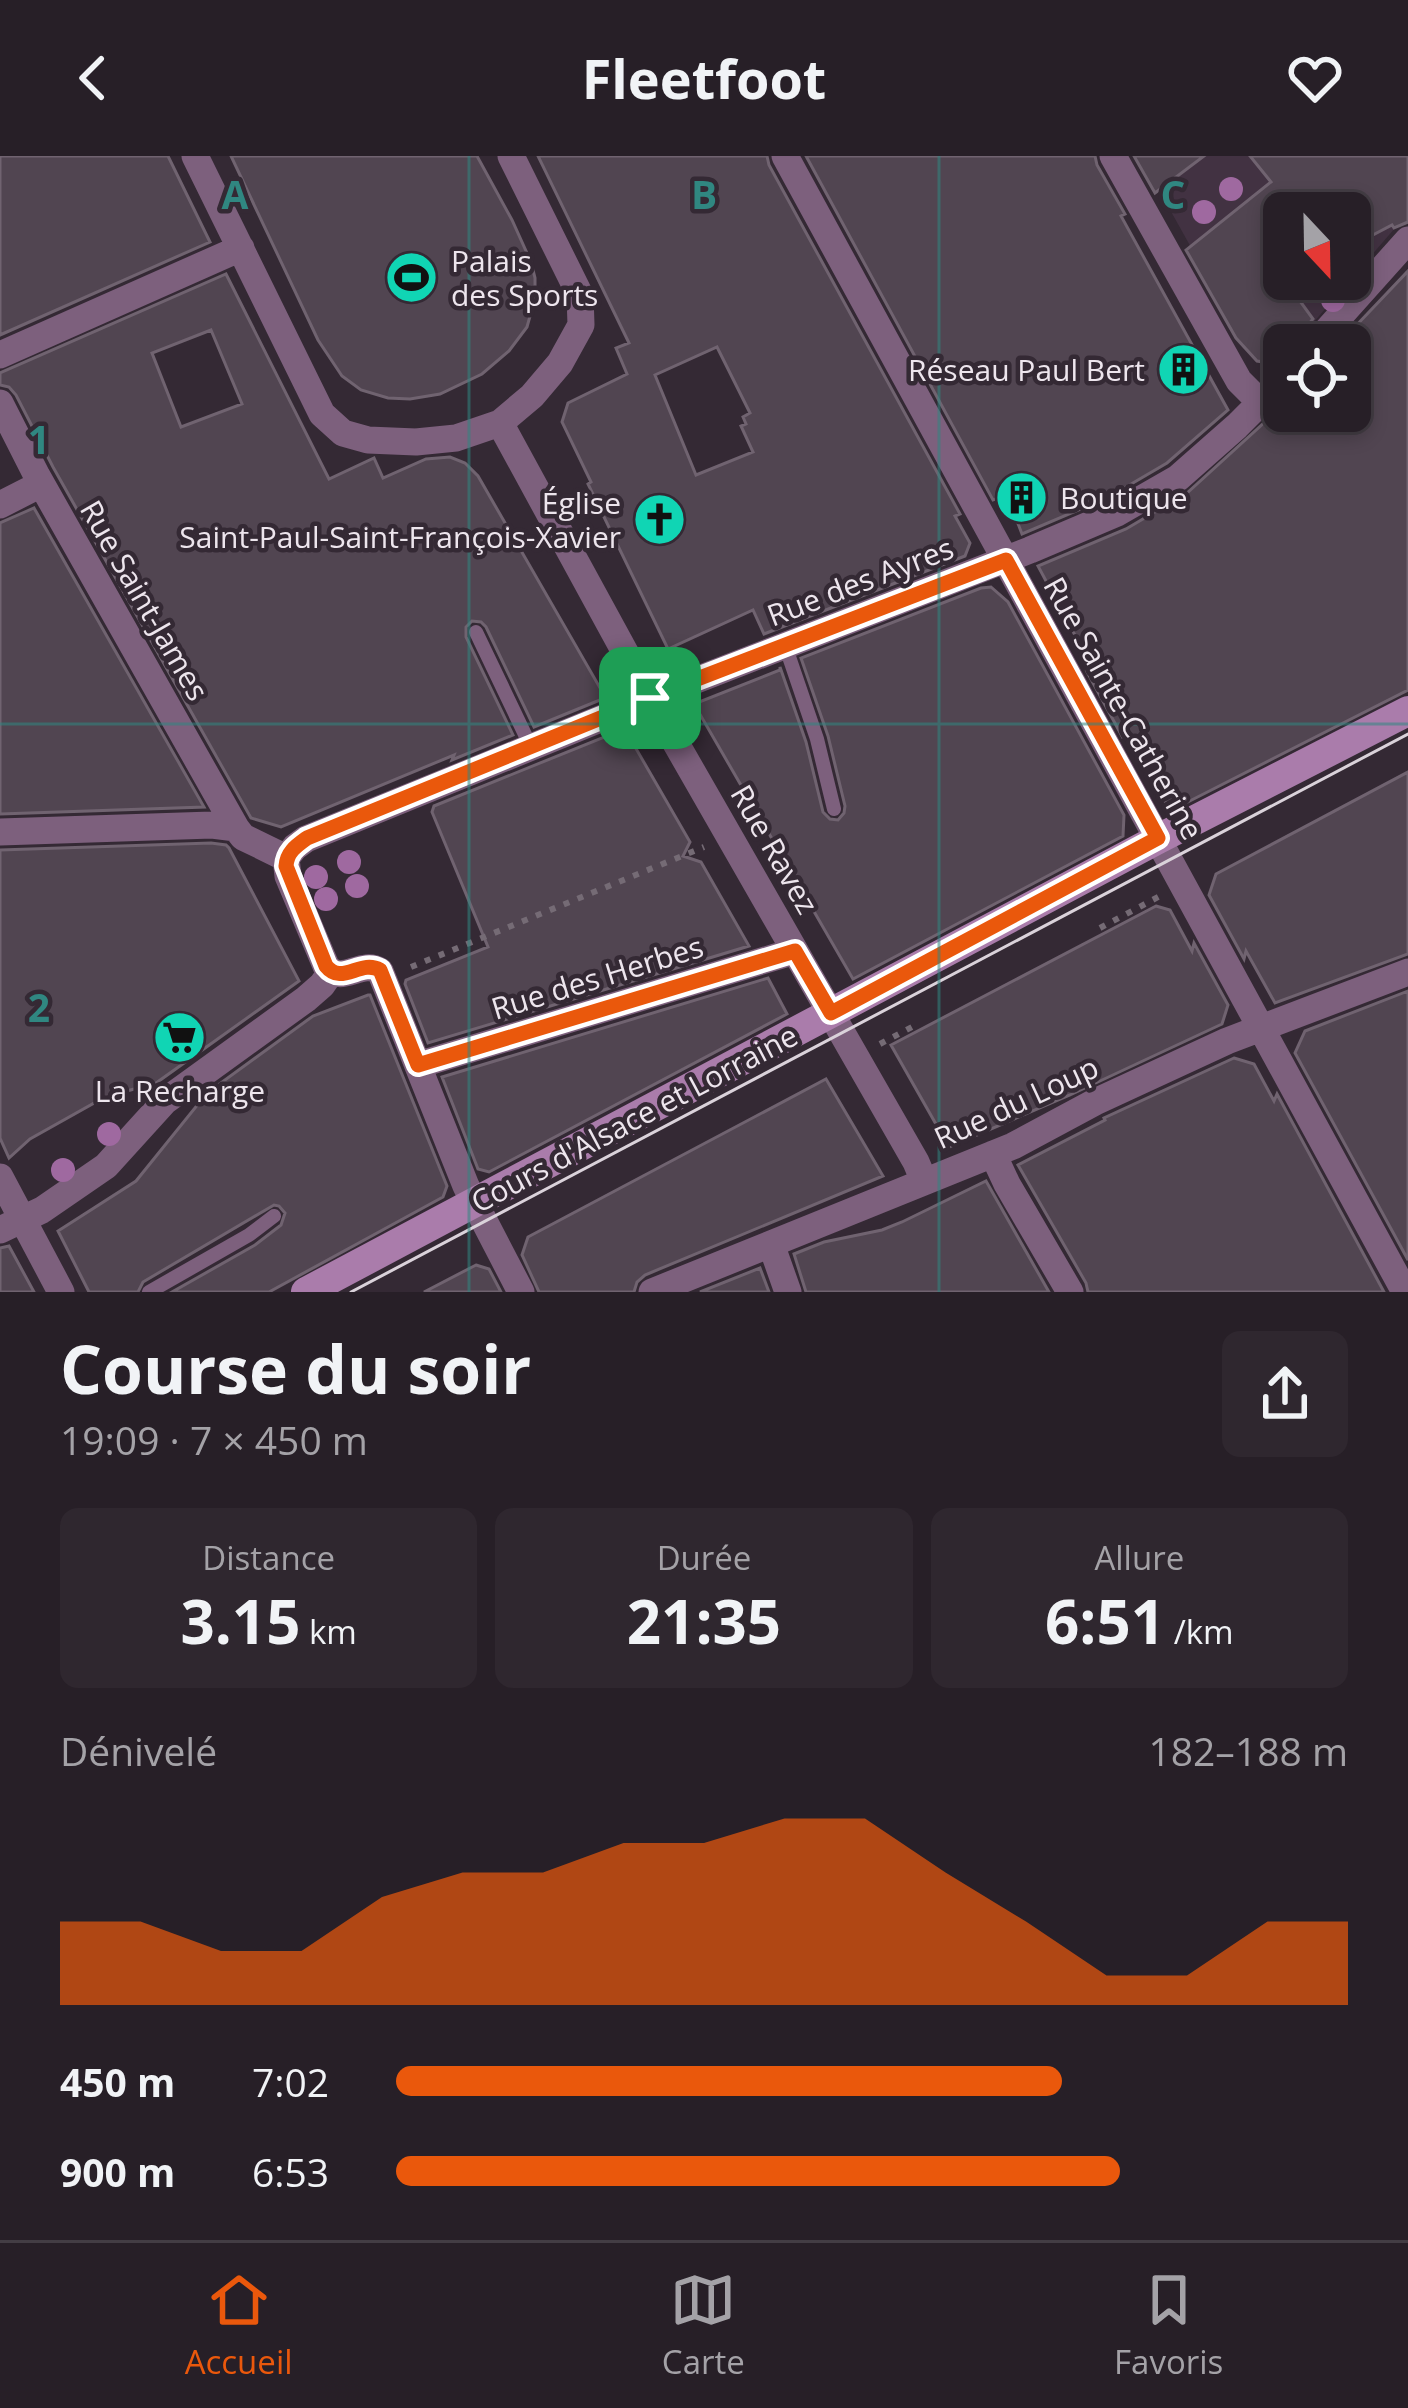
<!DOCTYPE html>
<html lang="fr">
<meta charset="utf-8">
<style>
body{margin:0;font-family:"Open Sans",sans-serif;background:#2f272f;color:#f1f3f6;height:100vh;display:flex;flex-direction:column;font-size:45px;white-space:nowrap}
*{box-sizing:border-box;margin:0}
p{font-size:39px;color:#a4a2a7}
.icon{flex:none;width:66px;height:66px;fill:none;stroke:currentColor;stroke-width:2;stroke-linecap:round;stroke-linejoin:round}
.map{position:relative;height:1136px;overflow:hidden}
.details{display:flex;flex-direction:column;background:#271f27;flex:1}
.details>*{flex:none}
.needle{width:78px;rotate:158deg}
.buttons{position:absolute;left:1263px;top:36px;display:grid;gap:24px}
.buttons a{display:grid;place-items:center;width:108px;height:108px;border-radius:18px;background:#271f27;box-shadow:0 6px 18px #0003,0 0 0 3px #433d44;font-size:60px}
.pin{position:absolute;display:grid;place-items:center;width:102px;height:102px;color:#fff;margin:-51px;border-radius:24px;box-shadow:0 6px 18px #0006}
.round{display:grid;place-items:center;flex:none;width:126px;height:126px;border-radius:18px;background:#2f272f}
.overview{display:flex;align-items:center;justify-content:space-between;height:204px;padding:0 60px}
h1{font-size:66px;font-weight:700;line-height:90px}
.figures{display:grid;grid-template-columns:repeat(3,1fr);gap:18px;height:204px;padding:12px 60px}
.figures div{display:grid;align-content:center;border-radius:18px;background:#2f272f;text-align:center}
.figures b{font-size:60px;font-weight:700}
.figures small{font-size:33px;font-weight:400}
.figures p{font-size:33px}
.chart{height:336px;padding:24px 60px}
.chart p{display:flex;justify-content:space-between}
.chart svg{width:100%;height:216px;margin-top:12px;fill:#ea580c;opacity:.7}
ul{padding:0 60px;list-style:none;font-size:39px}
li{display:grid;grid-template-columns:192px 144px 1fr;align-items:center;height:90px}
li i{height:30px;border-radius:15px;background:#ea580c}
header{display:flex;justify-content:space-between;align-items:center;height:156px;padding:0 60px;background:#271f27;font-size:54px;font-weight:700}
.menu{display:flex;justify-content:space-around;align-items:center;height:168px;border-top:3px solid #433d44;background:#271f27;font-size:33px;color:#a4a2a7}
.menu a{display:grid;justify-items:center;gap:6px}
.menu .selected{color:#ea580c}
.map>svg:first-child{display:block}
</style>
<header><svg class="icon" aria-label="back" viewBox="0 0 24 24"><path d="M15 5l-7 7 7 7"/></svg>Fleetfoot<svg class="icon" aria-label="heart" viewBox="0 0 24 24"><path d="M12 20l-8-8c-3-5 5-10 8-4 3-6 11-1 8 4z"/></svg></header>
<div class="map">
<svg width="1408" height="1136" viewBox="0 0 1408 1136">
<rect width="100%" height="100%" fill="#342934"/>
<!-- built -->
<path fill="#423242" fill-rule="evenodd" d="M 1140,0 L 1408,0 L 1408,57 L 1294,189 L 1284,189 L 1272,207 L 1263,207 L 1250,197 ZM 1284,57 L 1350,57 L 1350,123 L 1284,123 Z"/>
<!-- building -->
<path fill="#514551" stroke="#706370" stroke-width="3" fill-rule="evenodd" d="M 0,0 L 168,0 L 210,86 L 0,179 Z
M 231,0 L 477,0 L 512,64 L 531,106 L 535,122 L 535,142 L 527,171 L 509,195 L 482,218 L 440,238 L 410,243 L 388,242 L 361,234 L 342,220 L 318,184 Z
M 538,0 L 767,0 L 769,9 L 960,358 L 955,360 L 970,387 L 965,400 L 764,478 L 753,454 L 668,493 L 588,328 L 591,326 L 562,266 L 568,247 L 627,218 L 616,192 L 629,187 ZM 717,191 L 750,257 L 743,261 L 746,268 L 741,270 L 753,296 L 696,319 L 655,219 Z
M 806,0 L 1095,0 L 1097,9 L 1125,58 L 1121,60 L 1228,254 L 1167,307 L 1109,341 L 1022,378 L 1007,339 L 993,344 Z
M 1134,0 L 1204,0 L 1155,37 Z
M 1250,0 L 1408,0 L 1408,66 L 1394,72 L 1392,69 L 1350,91 L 1350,57 L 1284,57 L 1284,123 L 1313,163 L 1300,178 L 1296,189 L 1284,189 L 1284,205 L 1275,208 L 1257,205 L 1236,182 L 1186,94 L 1271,26 Z
M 1408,115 L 1408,534 L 1176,652 L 1167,649 L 1123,568 L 1123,582 L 1086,514 L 1100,526 L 1038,410 L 1126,373 L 1187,337 L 1277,255 L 1350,255 L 1350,176 Z
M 226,118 L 329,323 L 374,302 L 383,322 L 426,303 L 450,301 L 465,307 L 478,320 L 603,537 L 600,544 L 534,571 L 486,471 L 481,466 L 472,465 L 466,471 L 466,481 L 513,579 L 452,604 L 454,599 L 281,671 L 251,662 L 53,311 L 16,239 L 9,231 L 0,229 L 0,217 ZM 211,174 L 242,248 L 181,271 L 152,197 Z
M 34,352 L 204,651 L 0,658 L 0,367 Z
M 991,431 L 1008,446 L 1124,659 L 1123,680 L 853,823 L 694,548 L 780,514 L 780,511 L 806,586 L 823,656 L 830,663 L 838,664 L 844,657 L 845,650 L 828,580 L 801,502 L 981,432 Z
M 619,575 L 627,577 L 690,686 L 683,700 L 701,706 L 749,790 L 428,887 L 405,828 L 406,824 L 488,791 L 432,656 L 434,650 Z
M 1408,616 L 1408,798 L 1275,847 L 1246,795 L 1244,803 L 1209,739 L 1216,718 Z
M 211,687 L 226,689 L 229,692 L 299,825 L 156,927 L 105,941 L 30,983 L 9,1002 L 0,982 L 0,694 Z
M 1156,750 L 1170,754 L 1192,795 L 1194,787 L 1228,849 L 1222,868 L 1070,939 L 949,991 L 891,889 Z
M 768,822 L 787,858 L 489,1016 L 478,1013 L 442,921 Z
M 1408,835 L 1408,1104 L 1295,897 L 1305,875 Z
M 368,839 L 370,839 L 447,1030 L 443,1041 L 269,1136 L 172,1136 L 255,1089 L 281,1069 L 285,1057 L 279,1050 L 274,1049 L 143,1126 L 138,1136 L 89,1136 L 58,1075 L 136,1025 L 207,937 L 313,860 Z
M 1234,902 L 1254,908 L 1274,945 L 1277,938 L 1384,1136 L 1088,1136 L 1086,1127 L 1018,1009 L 1105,964 L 1104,962 Z
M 826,923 L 883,1020 L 645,1119 L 637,1126 L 634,1136 L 539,1136 L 522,1099 L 528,1081 Z
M 986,1025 L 1049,1136 L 806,1136 L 794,1098 L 824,1086 L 882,1074 L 902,1066 Z
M 9,1090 L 34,1136 L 0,1136 L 0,1092 Z
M 476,1109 L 489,1113 L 501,1136 L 424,1136 Z
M 760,1112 L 769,1136 L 700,1136 Z"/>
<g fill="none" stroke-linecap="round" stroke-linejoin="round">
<!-- path -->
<path stroke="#756b75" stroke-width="6" stroke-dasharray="6 9" stroke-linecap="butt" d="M 1100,772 L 1160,740
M 411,811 L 704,691
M 880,888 L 912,871"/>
<!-- lane -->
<path stroke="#7d607d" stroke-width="14" d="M 476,476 L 531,591
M 785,489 L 817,583 L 834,653
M 149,1136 L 249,1079 L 274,1060"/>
<!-- street -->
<path stroke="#7d607d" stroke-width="27" d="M 195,0 L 322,258 L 343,277 L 368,284 L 416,286 L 456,282 L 500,267 L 532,240 L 560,207 L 581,169 L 580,139 L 511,0
M 785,0 L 1405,1136
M 1113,0 L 1239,225 L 1261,247
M 1314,189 L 1408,84
M 0,199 L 241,92
M 0,247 L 37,320 L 236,672 L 243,681 L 286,702
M 500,267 L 650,542 L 916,1006 L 924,1025
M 0,349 L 41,328
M 0,676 L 212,669 L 236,672
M 418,909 L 795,795
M 993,998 L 1007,1028 L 1070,1136
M 0,1021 L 61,1136
M 0,1074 L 42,1054 L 106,1010 L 165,945 L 306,843 L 322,829 L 331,816
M 771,1088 L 788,1136
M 521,1136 L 466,1030 L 380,815 C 360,803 342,830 326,810 L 288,720 L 286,702 L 295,691 L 306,683 L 686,528 L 1030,394 L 1117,357 L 1178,322 L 1237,270 L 1284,223
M 652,1136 L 1013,990 L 1095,946 L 1227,885 L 1408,816"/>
<!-- secondary -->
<path stroke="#aa7cab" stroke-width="30" d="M 306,1136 L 1158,683 L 1408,555"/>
<!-- tram -->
<path stroke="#dad2da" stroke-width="3" d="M 351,1136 L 1408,578"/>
</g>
<!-- trees -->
<g fill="#9f69a0">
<circle cx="1231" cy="33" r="12"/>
<circle cx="1204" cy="56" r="12"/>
<circle cx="1333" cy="144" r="12"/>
<circle cx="349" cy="706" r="12"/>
<circle cx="316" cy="721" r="12"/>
<circle cx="357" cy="730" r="12"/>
<circle cx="326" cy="743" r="12"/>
<circle cx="109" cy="978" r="12"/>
<circle cx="63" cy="1014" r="12"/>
</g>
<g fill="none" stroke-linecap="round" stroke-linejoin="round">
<defs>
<path id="route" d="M 1006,404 L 1158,682 L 831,857 L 795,795 L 418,909 L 380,814 C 360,803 342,830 326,810 L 286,710 C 287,696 296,690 307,682 L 679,530 Z"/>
</defs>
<!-- route casing -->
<use href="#route" stroke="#fff" stroke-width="24"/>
<!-- route -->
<use href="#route" stroke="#ea580c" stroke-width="15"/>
</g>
<!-- grid -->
<path fill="none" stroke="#308781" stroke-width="3" stroke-opacity="0.55" d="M 469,0 L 469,1136M 939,0 L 939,1136M 0,568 L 1408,568"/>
<!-- icons -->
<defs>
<symbol id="stadium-disc" viewBox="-11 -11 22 22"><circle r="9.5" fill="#10d5b4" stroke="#342934"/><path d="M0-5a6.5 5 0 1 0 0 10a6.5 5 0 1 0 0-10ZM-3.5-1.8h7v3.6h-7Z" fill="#111"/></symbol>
<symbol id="building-disc" viewBox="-11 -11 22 22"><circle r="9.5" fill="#10d5b4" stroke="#342934"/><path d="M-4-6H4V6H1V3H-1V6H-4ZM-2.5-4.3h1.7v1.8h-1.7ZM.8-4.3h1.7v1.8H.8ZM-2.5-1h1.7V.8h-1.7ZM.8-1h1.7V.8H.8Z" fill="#111"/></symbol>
<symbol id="church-disc" viewBox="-11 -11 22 22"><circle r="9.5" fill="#10d5b4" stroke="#342934"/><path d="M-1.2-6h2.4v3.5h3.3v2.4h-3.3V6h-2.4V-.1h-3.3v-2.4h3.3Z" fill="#111"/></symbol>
<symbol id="supermarket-disc" viewBox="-11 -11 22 22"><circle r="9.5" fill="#10d5b4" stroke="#342934"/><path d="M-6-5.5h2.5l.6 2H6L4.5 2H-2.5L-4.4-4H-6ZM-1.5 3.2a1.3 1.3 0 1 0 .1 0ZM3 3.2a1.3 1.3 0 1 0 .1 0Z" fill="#111"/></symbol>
</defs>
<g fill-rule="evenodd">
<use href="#stadium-disc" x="382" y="92" width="59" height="59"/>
<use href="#building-disc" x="1154" y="184" width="59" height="59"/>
<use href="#building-disc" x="992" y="312" width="59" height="59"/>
<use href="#church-disc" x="630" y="334" width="59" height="59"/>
<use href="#supermarket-disc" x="150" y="852" width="59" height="59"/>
</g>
<g text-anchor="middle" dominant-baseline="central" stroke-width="9" stroke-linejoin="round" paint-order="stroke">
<!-- poi labels -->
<g font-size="30" fill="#ede5ed" stroke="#342934" text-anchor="start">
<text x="451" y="104">Palais<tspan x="451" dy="34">des Sports</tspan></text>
<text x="1145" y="213" text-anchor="end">Réseau Paul Bert</text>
<text x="1060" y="341">Boutique</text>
<text x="621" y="346" text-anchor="end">Église<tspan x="621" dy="34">Saint-Paul-Saint-François-Xavier</tspan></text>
<text x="180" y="934" text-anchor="middle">La Recharge</text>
</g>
<!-- street labels -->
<g font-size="30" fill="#ede5ed" stroke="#342934">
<text transform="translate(860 425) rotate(-21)">Rue des Ayres</text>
<text transform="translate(145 444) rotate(60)">Rue Saint-James</text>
<text transform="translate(1124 552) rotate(61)">Rue Sainte-Catherine</text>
<text transform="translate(775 693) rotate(60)">Rue Ravez</text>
<text transform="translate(597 821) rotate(-17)">Rue des Herbes</text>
<text transform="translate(1016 946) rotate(-25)">Rue du Loup</text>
<text transform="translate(634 962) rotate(-28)">Cours d'Alsace et Lorraine</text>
</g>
</g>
<g font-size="39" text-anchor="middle" font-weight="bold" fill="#308781" stroke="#342934" stroke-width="9" stroke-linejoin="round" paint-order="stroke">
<text x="235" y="53">A</text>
<text x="704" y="53">B</text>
<text x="1173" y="53">C</text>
<text x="39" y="298">1</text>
<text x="39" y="866">2</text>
</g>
</svg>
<div class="buttons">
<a><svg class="needle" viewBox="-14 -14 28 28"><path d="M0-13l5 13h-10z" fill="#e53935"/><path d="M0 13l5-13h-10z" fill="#a4a2a7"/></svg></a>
<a><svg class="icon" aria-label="locate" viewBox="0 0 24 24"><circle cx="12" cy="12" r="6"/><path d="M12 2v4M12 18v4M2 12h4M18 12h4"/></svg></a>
</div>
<div class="pin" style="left:650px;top:542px;background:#1e9e55"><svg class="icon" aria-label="arrive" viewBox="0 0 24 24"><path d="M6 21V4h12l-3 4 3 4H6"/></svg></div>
</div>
<section class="details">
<div class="overview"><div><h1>Course du soir</h1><p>19:09 · 7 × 450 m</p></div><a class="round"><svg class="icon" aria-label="share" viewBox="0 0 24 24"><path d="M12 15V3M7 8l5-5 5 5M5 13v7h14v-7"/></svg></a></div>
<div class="figures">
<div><p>Distance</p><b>3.15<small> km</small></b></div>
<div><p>Durée</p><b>21:35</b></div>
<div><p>Allure</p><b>6:51<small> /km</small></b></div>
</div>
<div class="chart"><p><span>Dénivelé</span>182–188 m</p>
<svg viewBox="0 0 160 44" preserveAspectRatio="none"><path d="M0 44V27L10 27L20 33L30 33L40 22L50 17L60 17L70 11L80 11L90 6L100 6L110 17L120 27L130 38L140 38L150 27L160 27V44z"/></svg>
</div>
<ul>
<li><b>450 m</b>7:02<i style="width:70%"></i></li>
<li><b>900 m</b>6:53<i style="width:76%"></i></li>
</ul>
</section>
<nav class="menu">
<a class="selected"><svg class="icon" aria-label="home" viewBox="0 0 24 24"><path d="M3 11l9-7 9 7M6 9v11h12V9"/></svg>Accueil</a>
<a><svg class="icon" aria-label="map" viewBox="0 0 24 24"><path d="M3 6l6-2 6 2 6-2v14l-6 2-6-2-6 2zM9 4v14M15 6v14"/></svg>Carte</a>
<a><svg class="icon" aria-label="saved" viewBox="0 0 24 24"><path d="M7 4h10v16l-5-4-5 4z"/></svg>Favoris</a>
</nav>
